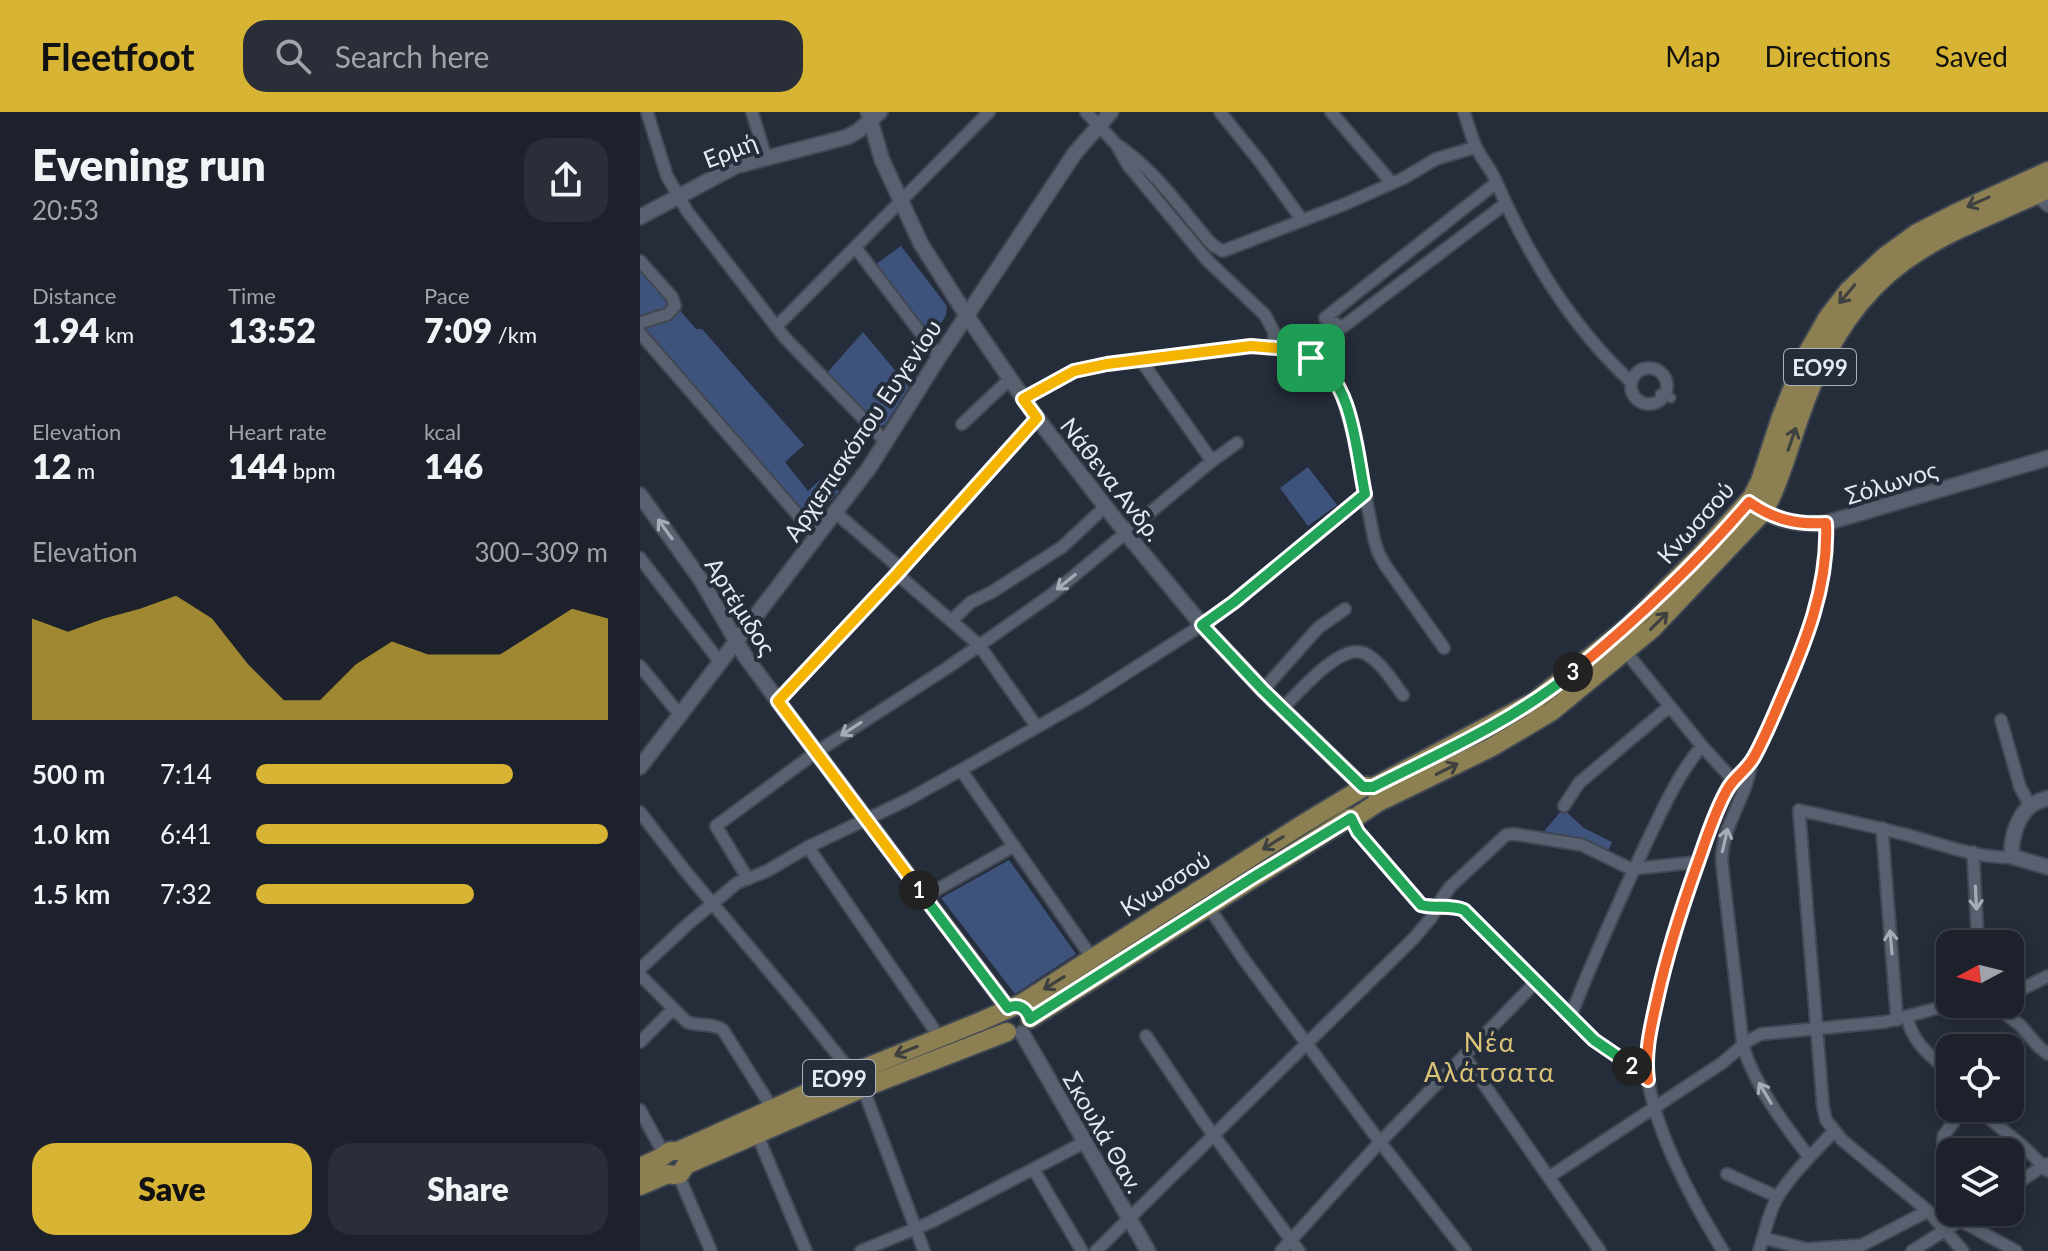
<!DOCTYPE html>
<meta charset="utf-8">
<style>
body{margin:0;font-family:Lato,sans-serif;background:#292e38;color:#f1f3f6;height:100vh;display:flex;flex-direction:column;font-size:30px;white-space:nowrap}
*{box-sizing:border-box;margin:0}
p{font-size:26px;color:#a0a3a9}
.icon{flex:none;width:44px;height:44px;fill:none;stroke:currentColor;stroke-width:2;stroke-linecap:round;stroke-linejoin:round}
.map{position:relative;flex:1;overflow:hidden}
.panel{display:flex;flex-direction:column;background:#1c212c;width:640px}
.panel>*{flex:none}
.needle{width:52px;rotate:263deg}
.buttons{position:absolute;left:1296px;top:818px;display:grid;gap:16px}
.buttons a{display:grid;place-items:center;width:88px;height:88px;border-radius:16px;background:#1c212c;box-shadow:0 4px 12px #0003,0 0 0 2px #3a3e48;font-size:40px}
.pin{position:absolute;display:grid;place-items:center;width:68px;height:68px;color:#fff;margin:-34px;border-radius:16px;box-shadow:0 4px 12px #0006}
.km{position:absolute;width:40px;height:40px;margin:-20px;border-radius:50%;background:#222;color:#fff;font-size:22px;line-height:40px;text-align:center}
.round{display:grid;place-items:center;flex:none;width:84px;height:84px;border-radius:24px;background:#292e38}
.head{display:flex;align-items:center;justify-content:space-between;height:136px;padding:0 32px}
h1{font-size:44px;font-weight:800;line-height:60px}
.metrics{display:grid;grid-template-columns:repeat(3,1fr);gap:12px;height:136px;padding:8px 32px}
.metrics div{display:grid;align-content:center}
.metrics b{font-size:34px;font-weight:800}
.metrics small{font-size:22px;font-weight:400}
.metrics p{font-size:22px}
.chart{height:224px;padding:16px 32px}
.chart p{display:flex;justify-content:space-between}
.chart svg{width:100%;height:144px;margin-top:8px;fill:#d7b434;opacity:.7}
.primary-button{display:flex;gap:16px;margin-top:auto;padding:16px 32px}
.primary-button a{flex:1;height:92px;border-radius:24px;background:#d7b434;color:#111;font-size:32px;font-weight:800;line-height:92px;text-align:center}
.primary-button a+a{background:#292e38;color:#f1f3f6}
ul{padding:0 32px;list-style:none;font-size:26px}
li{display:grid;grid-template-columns:128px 96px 1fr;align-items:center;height:60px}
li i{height:20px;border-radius:10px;background:#d7b434}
header{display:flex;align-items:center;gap:48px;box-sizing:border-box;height:112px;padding:0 40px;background:#d7b434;color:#111}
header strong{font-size:38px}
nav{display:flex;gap:44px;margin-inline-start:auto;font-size:28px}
.search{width:560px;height:72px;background:#292e38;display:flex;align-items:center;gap:20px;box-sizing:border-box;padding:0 28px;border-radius:24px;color:#a0a3a9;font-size:30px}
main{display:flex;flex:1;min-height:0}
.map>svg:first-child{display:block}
</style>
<header>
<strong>Fleetfoot</strong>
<div class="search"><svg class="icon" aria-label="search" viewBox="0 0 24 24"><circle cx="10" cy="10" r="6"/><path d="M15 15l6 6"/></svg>Search here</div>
<nav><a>Map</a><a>Directions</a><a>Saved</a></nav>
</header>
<main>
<section class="panel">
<div class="head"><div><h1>Evening run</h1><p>20:53</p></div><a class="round"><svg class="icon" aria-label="share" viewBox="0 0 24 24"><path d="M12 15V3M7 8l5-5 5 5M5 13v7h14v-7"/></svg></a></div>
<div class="metrics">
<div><p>Distance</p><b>1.94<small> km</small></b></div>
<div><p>Time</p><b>13:52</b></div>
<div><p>Pace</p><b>7:09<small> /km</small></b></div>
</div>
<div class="metrics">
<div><p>Elevation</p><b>12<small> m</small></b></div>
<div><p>Heart rate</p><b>144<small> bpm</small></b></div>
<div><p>kcal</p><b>146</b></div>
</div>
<div class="chart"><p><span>Elevation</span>300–309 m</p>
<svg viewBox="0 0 160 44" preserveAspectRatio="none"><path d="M0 44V13L10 17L20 13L30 10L40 6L50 13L60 27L70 38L80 38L90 27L100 20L110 24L120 24L130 24L140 17L150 10L160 13V44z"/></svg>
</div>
<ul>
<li><b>500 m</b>7:14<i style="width:73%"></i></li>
<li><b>1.0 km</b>6:41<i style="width:100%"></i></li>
<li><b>1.5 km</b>7:32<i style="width:62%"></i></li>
</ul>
<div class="primary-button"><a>Save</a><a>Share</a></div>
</section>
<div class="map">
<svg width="1408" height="1139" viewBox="0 0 1408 1139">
<rect width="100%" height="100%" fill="#252c3a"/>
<!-- green -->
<path fill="#3e537c" d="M 261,134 L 307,194 L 306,203 L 293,225 L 236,152 Z
M 0,152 L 56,217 L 62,217 L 164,333 L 145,350 L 168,379 L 184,364 L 199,379 L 174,409 L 128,360 L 0,212 Z
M 223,220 L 269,275 L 245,313 L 240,314 L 187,261 Z
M 668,355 L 697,393 L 668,414 L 640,376 Z
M 923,697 L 944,716 L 972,730 L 967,742 L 905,723 L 905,718 Z
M 369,748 L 436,842 L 375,882 L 301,786 Z"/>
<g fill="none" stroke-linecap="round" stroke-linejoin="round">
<defs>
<path id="pedestrian" d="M 1020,282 L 1031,286"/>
<path id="minor" d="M 7,0 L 27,64 L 47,99 L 145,226 L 246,330
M 112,0 L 126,46
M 446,0 L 476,32 L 488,53 L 567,148 L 625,203 L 634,220 L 634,235
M 580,0 L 621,51 L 662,108
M 691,0 L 752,71
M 824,0 C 828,12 831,24 836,35 C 841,46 850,56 855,67 C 887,142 931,214 991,270
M 476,32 C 515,58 538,93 568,128 L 574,134 L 583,139 L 705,92 L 762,67 L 796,47 L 836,35
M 1396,83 L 1408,94
M 215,135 L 299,245
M 0,149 L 32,185 L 35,194 L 28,202 L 0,211
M 136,215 L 349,0
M 702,215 L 685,206 L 856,71
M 0,221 L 177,425
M 671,246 L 692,223 L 865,92
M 500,247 L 572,349
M991 274a18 18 0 1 1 36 0a18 18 0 1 1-36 0Z
M 383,287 L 434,259 L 467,252 L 607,234 L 634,235 L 657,240 L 673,246 L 687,257 L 696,269 L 702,283 L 714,325 L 734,427 L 738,440 L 745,453 L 804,536
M 322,312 L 370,267
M 196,401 L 261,457
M 0,446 L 80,550
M 257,462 L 339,533 L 397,615
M 311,509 L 331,490 L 352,480 L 422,435 L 465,395
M 986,540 L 1062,634 L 1093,668
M 0,554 L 40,603
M 623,578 L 678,516 L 705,497
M 138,589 L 257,462 L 397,306
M 643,596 C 659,580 700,531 724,541 C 741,549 752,569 763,583
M 1361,608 L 1380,675 L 1390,694
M 1111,651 C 1107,687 1080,715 1082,752 L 1103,934 C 1115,974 1144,1012 1169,1045
M 321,658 L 452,846
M 924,694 L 939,671 L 1030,594
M 0,700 L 46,760 L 156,891 L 212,961
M 711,706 L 718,720 L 781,793 C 795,797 810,792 824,798 L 954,928 L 991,953 L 1008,968
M 1242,716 L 1257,908
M 168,735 L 300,926
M 1333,740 L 1338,832
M 108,767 L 76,714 L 175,641 L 307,556 L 411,483 L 572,349 L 597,331
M 284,785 L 374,734
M 568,794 L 605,849 L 740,1030 L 825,1139
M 0,857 L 48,812 L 97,771 L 127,759 L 168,735 L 267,688 L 321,658 L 443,589 L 562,513 L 594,490 L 725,382
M 0,863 L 47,910 C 59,915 72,910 83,918 L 132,996
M 1370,880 L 1382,877 L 1408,864
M 1352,892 L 1380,913 L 1399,935 L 1408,942
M 930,905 C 953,848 978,791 1004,736 C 1021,701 1037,663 1062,634
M 1267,905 C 1273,932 1290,943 1310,961
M 506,924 L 564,1010 L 659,1139
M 0,930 L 33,897
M 1365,936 L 1368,932
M 825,945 L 960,1139
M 223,976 L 284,1139
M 1337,996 L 1386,1037 L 1408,1059
M 0,998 L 24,1042
M 117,1022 L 166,1139
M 1311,1040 L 1303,1031 L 1304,1023 L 1324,996
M 394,1058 L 442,1139
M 38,1062 L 71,1139
M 1087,1062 L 1138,1085
M 909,1065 L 1082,951 L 1108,929 L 1121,922 L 1245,910 L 1313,892
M 1370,1076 L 1406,1052
M 1321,1109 L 1376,1139
M 1123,1126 L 1167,1137 L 1222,1133 L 1288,1099
M 221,1139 L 291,1110 L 445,1030
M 456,1139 L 774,826 L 791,806 L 802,786 L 810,775 L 866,723 L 874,722 L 942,733 L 991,757 L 1058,750
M 641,1139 L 740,1030 L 895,871
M 1083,1139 C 1053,1090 1013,1017 1007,959 C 1004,936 1012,910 1017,887 C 1028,841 1042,796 1058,752 C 1066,727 1074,701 1087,678 C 1094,665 1107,658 1114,645 C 1124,627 1132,608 1140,589 C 1165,532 1189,474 1186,411
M 1119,1139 C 1125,1121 1128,1102 1137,1086 C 1152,1061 1175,1040 1194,1019
M 1272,1139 L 1334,1100
M 1323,1139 L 1288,1099 L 1202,1028 L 1186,1008 L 1183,994 L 1159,698 C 1194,706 1229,713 1263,722 C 1298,731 1337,747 1373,745"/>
<path id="tertiary" d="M 228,0 L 242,48 L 281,132 L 327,204 L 397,306 L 486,421 L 562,513 L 623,578 L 723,675
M 0,105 L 96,54 L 207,25 L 218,19 L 240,0
M 0,383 L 61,468 L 105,544 L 138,589 L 368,896
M 1116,395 C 1138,410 1160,413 1186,411 L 1408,346
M 0,655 L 229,356 L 299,245 L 435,41 L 471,0
M 1408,686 C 1401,688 1395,690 1389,695 C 1377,706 1369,730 1373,745 L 1408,755
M 382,921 L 508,1139"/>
<path id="primary" d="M 733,675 L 895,589 L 990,513 L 1061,442 L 1112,385 L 1120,369 L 1141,305 L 1165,245 L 1188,205 L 1208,179 L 1244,145 L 1277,121 L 1316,101 L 1408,59
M 390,907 L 709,706 L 716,705 L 737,691 L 850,636 L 911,600 L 1012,517 L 1123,400 C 1134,382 1140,363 1147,343 C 1155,318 1163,293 1174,268 C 1197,215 1231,168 1281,138 C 1321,113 1366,98 1408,77
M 0,1055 L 22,1045 L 30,1039 L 38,1039 L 212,961 L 339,910 L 382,891 L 663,712 L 726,674 L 733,675 L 738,682
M 0,1074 L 28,1062 L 33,1063 L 40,1062 L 46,1053 L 223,976 L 367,920"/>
</defs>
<!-- pedestrian casing -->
<use href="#pedestrian" stroke="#414853" stroke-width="12"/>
<!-- minor casing -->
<use href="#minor" stroke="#414853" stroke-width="15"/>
<!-- tertiary casing -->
<use href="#tertiary" stroke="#414853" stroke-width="18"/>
<!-- primary casing -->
<use href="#primary" stroke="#414853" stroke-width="22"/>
<!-- pedestrian -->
<use href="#pedestrian" stroke="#596170" stroke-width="8"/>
<!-- minor -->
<use href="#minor" stroke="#596170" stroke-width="11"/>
<!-- tertiary -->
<use href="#tertiary" stroke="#596170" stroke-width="14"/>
<!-- primary -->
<use href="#primary" stroke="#8c8052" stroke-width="18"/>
</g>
<!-- one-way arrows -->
<defs><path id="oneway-shaft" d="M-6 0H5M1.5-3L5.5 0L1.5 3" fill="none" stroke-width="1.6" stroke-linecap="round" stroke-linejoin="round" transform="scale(2)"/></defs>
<g stroke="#3f4140">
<use href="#oneway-shaft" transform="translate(1338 90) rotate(156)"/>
<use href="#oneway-shaft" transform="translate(1207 182) rotate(130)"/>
<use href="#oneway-shaft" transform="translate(1152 327) rotate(-71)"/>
<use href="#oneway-shaft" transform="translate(1019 509) rotate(-45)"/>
<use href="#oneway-shaft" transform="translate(807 657) rotate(-27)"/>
<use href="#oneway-shaft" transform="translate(633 731) rotate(148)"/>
<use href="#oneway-shaft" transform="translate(414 871) rotate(148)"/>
<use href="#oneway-shaft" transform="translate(266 939) rotate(158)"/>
</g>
<g stroke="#a5acb8">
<use href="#oneway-shaft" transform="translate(25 417) rotate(-126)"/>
<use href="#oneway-shaft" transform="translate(426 470) rotate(141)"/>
<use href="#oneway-shaft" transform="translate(211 617) rotate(147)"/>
<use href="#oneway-shaft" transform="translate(1085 728) rotate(-77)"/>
<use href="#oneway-shaft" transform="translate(1336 786) rotate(87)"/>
<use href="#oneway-shaft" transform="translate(1251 830) rotate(-95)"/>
<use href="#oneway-shaft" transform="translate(1125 981) rotate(-121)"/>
</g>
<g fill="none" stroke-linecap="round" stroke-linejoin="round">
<defs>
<path id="split-1" d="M 279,778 L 138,589 L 257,462 L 397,306 L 383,287 L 434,259 L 467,252 L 611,234 L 647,237 L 671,246"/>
<path id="split-2" d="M 279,778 L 368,896 C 378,891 387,896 390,907 L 612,766 L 711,706 L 718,720 L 781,793 C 796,797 810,792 824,798 L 954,928 L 992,954"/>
<path id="split-3" d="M 933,560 C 996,508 1056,452 1109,390 C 1133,407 1156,413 1186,411 C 1189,474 1165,532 1140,589 C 1132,608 1124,627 1114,645 C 1107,658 1094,665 1087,678 C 1074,701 1066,728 1057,753 C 1042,795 1028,838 1018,883 C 1012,911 1004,939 1008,968 L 992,954"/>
<path id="split-4" d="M 671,246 C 713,268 716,339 725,382 L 594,490 L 562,513 L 623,578 L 723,675 L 733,675 C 802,640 873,609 933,560"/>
</defs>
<!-- split-1 casing -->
<use href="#split-1" stroke="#fff" stroke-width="16"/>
<!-- split-2 casing -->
<use href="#split-2" stroke="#fff" stroke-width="16"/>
<!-- split-3 casing -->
<use href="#split-3" stroke="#fff" stroke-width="16"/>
<!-- split-4 casing -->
<use href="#split-4" stroke="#fff" stroke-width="16"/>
<!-- split-1 -->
<use href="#split-1" stroke="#f5b400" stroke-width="10"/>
<!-- split-2 -->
<use href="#split-2" stroke="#22a559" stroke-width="10"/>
<!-- split-3 -->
<use href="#split-3" stroke="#f0652b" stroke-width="10"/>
<!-- split-4 -->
<use href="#split-4" stroke="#22a559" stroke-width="10"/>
</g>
<g text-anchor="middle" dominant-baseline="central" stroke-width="8" stroke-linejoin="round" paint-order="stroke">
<!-- shield labels -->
<g fill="#252c3a" stroke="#abb0bb" stroke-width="2">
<rect x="1144" y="237" width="72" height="36" rx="6"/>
<rect x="163" y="948" width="72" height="36" rx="6"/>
</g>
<g font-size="22" font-weight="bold" fill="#e4e9f2">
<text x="1180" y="255">ΕΟ99</text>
<text x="199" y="966">ΕΟ99</text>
</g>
<!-- street labels -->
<g font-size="24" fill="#e4e9f2" stroke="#252c3a">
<text transform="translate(90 38) rotate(-21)">Ερμή</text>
<text transform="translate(222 318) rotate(-56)">Αρχιεπισκόπου Ευγενίου</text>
<text transform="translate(472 367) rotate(52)">Νάθενα Ανδρ.</text>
<text transform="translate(1251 370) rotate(-17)">Σόλωνος</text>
<text transform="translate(1055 410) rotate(-48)">Κνωσσού</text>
<text transform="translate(101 494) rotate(58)">Αρτέμιδος</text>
<text transform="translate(525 771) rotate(-32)">Κνωσσού</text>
<text transform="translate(464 1020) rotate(60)">Σκουλά Θαν.</text>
</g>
<!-- neighbourhood labels -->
<g font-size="26" letter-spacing="2" fill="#dbc377" stroke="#252c3a">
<text x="850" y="930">Νέα<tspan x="850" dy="30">Αλάτσατα</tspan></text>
</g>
</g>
</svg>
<div class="buttons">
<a><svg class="needle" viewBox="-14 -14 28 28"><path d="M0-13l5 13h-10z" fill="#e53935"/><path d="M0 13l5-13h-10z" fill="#a0a3a9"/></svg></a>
<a><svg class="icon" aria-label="locate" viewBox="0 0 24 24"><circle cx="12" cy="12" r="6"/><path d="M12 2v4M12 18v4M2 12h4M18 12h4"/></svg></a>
<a><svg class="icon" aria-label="layers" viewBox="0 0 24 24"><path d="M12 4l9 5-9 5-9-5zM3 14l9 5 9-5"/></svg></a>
</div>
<div class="pin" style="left:671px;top:246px;background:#1e9e55"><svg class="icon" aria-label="arrive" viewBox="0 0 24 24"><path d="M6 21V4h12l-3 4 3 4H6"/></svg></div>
<b class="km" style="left:279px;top:778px">1</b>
<b class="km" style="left:992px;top:954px">2</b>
<b class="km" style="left:933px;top:560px">3</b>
</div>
</main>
